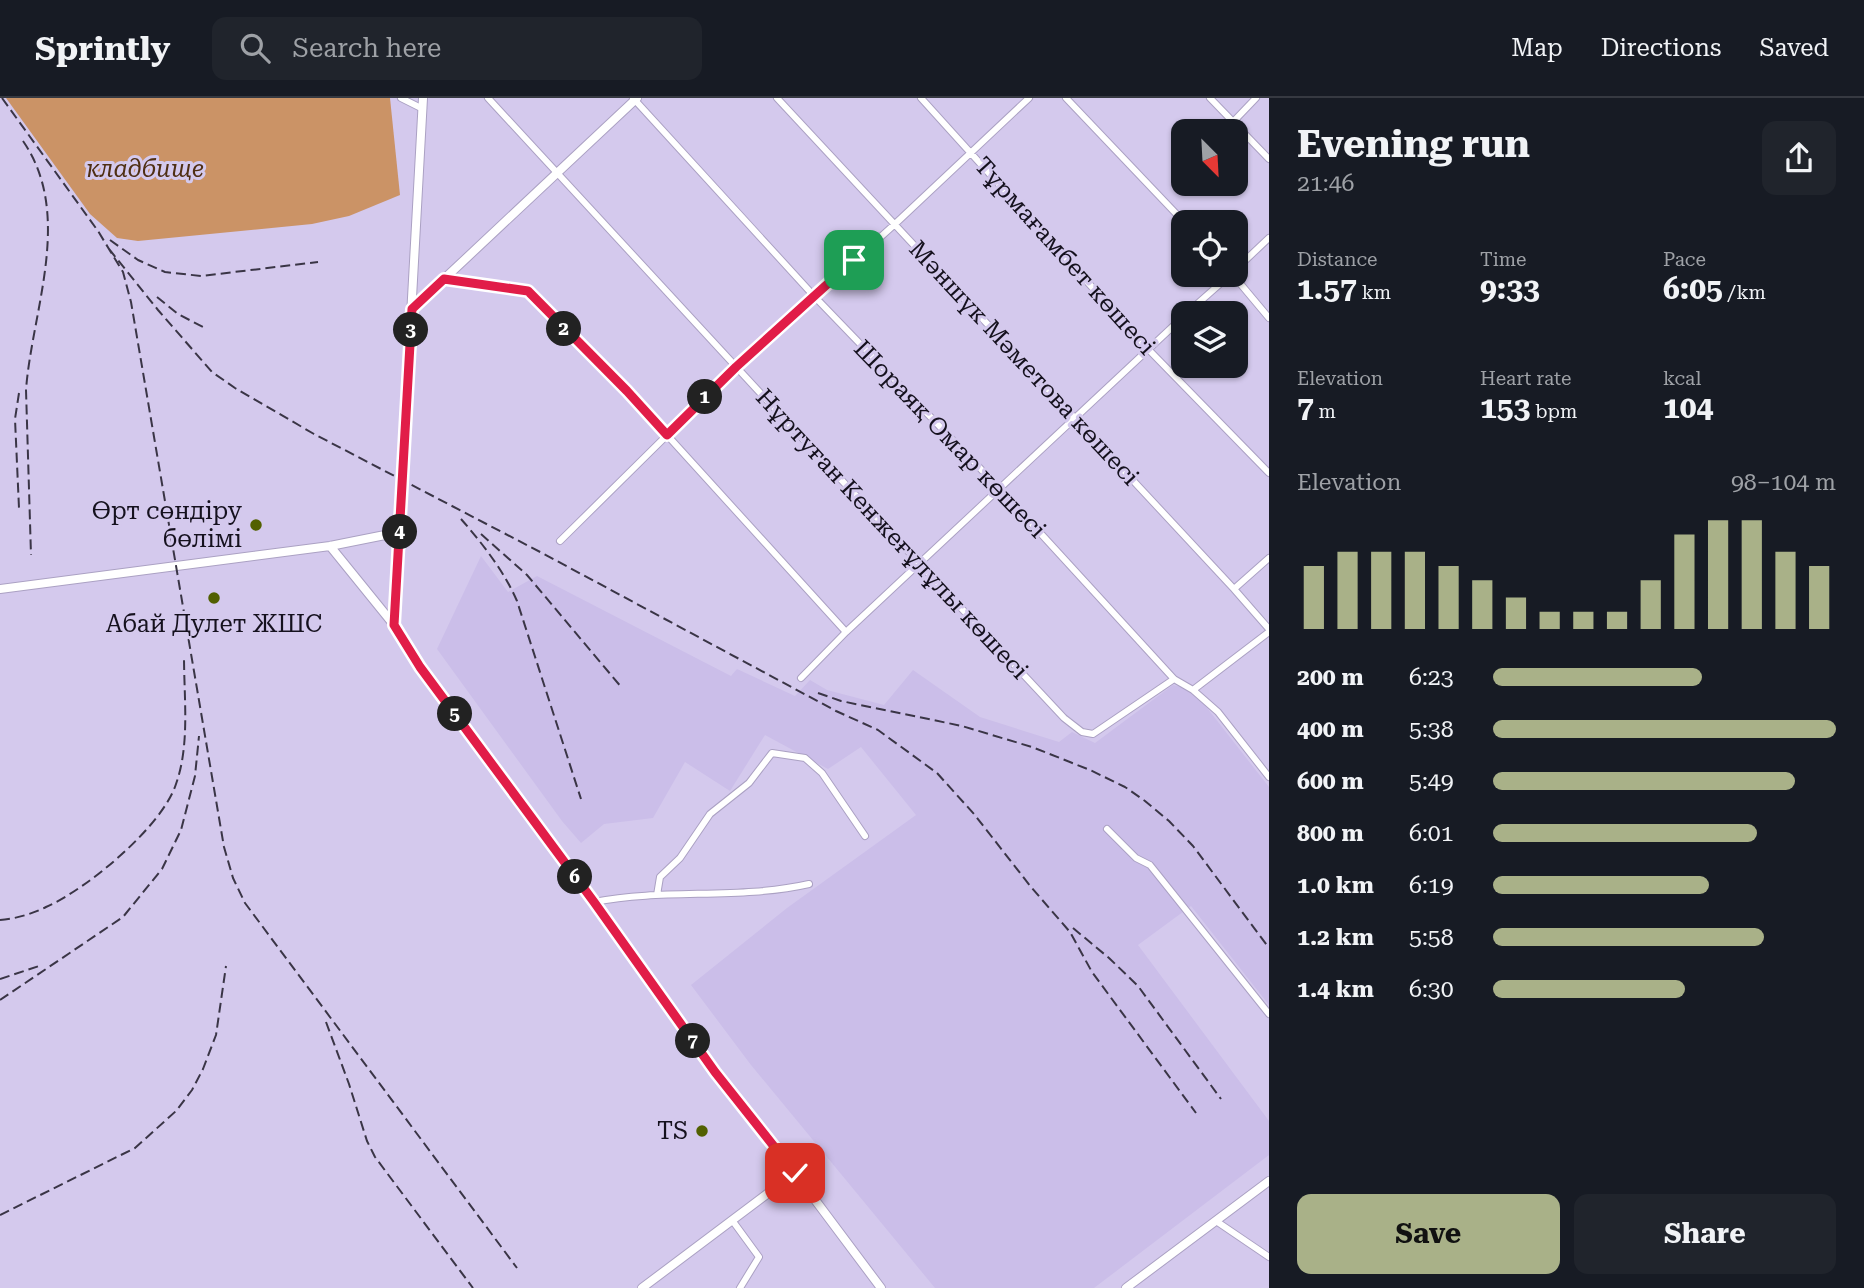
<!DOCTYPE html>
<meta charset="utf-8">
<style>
body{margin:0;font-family:"Roboto Serif",serif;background:#20242c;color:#f1f3f6;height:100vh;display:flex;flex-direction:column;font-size:26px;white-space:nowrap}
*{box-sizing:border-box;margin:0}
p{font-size:23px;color:#9ea1a6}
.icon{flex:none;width:38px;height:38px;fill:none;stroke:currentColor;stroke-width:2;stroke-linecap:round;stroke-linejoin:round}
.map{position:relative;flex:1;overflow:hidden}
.side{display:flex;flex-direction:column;background:#171b24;width:595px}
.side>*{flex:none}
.needle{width:46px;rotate:156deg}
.controls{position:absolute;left:1171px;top:21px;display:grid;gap:14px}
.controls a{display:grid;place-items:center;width:77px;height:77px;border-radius:14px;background:#171b24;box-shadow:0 2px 5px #0004;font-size:35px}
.pin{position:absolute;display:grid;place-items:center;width:60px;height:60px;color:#fff;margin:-30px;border-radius:14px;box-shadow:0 4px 10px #0006}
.km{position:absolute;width:35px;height:35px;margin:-18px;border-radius:50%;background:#222;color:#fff;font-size:19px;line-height:35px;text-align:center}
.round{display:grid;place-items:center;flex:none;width:74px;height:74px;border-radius:14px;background:#20242c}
.headline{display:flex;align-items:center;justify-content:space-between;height:119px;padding:0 28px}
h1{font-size:38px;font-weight:700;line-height:52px}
.figures{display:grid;grid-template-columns:repeat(3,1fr);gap:10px;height:119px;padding:7px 28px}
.figures div{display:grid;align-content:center}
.figures b{font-size:30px;font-weight:700}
.figures small{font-size:19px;font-weight:400}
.figures p{font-size:19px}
.chart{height:196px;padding:14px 28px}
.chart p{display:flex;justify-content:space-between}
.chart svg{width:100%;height:126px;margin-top:7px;stroke:#a9b188;stroke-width:6}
.primary-button{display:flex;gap:14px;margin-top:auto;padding:14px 28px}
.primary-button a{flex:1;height:80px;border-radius:14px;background:#a9b188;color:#111;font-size:28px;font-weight:700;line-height:80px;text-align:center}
.primary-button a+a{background:#20242c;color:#f1f3f6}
ul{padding:0 28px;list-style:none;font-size:23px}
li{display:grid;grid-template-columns:112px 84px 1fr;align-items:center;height:52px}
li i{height:18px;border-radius:9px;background:#a9b188}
header{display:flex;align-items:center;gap:42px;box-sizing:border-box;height:98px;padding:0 35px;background:#171b24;border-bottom:2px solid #363941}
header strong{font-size:33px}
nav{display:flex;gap:38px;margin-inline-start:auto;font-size:24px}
.search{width:490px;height:63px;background:#20242c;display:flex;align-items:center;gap:18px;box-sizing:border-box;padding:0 24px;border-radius:14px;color:#9ea1a6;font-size:26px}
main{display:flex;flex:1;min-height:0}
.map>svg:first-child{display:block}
</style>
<header>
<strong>Sprintly</strong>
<div class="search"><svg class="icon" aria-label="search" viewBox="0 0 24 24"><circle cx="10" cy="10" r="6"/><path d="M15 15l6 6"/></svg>Search here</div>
<nav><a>Map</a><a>Directions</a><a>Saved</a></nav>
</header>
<main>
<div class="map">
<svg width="1269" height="1190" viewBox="0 0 1269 1190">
<rect width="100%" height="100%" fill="#d4c9ed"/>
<!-- built -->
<path fill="#cbbee9" d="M 481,458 L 508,494 L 537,478 L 731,578 L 737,571 L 795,598 L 810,582 L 827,592 L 884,607 L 913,572 L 980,619 L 1059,644 L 1072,634 L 1095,645 L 1173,587 L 1193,592 L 1269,689 L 1269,907 L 1191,808 L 1138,847 L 1269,1023 L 1269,1057 L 1094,1190 L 935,1190 L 751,967 L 691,887 L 787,810 L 916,717 L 861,649 L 828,671 L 765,637 L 730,693 L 685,664 L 653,720 L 604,726 L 581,745 L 562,723 L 437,551 Z"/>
<!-- green -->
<path fill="#cb9366" d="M 6,0 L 390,0 L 400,97 L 349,118 L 312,126 L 138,143 L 117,140 L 90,116 Z"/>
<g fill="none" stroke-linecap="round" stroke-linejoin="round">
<defs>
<path id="minor" d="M 401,0 L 423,11
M 488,0 L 776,312 L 1064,620 L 1082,634 L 1093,636 L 1174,581
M 633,0 L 814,198 L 1000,391 L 1174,581 L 1193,592 L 1218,614 L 1269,679
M 777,0 L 1234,491 L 1269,531
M 921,0 L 1148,251 L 1269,375
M 1066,0 L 1184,124
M 1210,0 L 1269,61
M 1233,24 L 1256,0
M 1236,171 L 1269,140
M 1233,177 L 1269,220
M 444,181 L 528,193 L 627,293 L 846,534
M 1187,215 L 1230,177
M 560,443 L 736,269 L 895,126 L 1029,0
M 1234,491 L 1269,460
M 801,580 L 846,534 L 1183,219
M 1193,592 L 1269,534
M 1107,731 L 1136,760 L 1150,767 L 1269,916
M 657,797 L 660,779 L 680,760 L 710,716 L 749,685 L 772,655 L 805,660 L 822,675 L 865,738
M 594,804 C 665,790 739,802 809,786
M 732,1122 L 759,1159 L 740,1190
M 1216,1123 L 1269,1159"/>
<path id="tertiary" d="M 423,0 L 394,527 L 420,569 L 594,804 L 715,974 L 795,1075 L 881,1190
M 412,211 L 637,0
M 330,448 L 394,527
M 0,491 L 330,448 L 400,434
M 642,1190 L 795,1075
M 1126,1190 L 1269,1083"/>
</defs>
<!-- minor casing -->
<use href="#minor" stroke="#aba1c3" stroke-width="8"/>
<!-- tertiary casing -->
<use href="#tertiary" stroke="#aba1c3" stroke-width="10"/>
<!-- minor -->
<use href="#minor" stroke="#fff" stroke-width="6"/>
<!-- tertiary -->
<use href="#tertiary" stroke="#fff" stroke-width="8"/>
<!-- rail -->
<path stroke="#3a3546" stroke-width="2" stroke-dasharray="10 5" stroke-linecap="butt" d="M 2,0 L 98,133 L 123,174 L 131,204 L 224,749 L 233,780 L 245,805 L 517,1170
M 23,43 C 74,117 32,212 26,292 L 31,457
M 110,142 L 138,162 L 165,174 L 201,178 L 318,164
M 109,151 L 158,212 L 212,274 L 235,290 L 314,336 L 544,456 L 836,613 L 878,632 L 937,675 L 974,716 L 1031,789 L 1070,834 L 1092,874 L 1196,1015
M 157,199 L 178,216 L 203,229
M 19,295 L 15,321 L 19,410
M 461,421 C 482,445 504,473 517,503 L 581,701
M 481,436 L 527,477 L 622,590
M 818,595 L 841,603 L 962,628 L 1032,649 L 1090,672 L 1125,689 L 1145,703 L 1169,723 L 1193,748 L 1269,850
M 0,822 C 15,821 32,816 46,809 C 87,791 162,729 176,686 C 190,647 184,600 184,559
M 1073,830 L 1109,860 L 1138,888 L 1221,1001
M 0,881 L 39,868
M 0,902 L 123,819 L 162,771 L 181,732 L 195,678 L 199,638
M 326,924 L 349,986 L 367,1043 L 375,1059 L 473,1190
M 0,1117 L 135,1050 L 176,1013 L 192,992 L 203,971 L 216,937 L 226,868"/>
</g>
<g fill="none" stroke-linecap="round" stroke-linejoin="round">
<defs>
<path id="route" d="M 795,1075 L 715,974 L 594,804 L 420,569 L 394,527 L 412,211 L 444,181 L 528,193 L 627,293 L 667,337 L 736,269 L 854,162"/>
</defs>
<!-- route casing -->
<use href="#route" stroke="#fff" stroke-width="14"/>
<!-- route -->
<use href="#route" stroke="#e11d48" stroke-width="9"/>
</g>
<!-- markers -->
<g fill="#526001" stroke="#d4c9ed" stroke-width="2.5">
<circle cx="256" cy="427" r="7"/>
<circle cx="214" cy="500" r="7"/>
<circle cx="702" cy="1033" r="7"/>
</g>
<g text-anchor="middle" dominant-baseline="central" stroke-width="6" stroke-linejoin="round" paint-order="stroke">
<!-- park labels -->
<g font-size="24" font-style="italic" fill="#4f2f13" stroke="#d4c9ed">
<text x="145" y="71">кладбище</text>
</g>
<!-- street labels -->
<g font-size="24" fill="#15111e" stroke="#d4c9ed">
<text transform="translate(1065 158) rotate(48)">Тұрмағамбет көшесі</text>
<text transform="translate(1024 265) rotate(47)">Мәншүк Мәметова көшесі</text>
<text transform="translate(950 341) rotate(46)">Шораяқ Омар көшесі</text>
<text transform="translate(892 436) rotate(47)">Нұртуған Кенжеғұлұлы көшесі</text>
</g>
<!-- poi labels -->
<g font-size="24" fill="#15111e" stroke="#d4c9ed" text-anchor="end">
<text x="242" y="413">Өрт сөндіру<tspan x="242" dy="28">бөлімі</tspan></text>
<text x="214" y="526" text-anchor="middle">Абай Дулет ЖШС</text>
<text x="688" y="1033">TS</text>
</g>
</g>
</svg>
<div class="controls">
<a><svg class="needle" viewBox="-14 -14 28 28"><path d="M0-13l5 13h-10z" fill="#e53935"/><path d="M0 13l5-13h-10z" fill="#9ea1a6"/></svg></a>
<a><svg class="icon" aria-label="locate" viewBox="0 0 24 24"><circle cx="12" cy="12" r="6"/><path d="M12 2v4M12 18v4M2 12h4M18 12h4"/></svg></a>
<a><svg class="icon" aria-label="layers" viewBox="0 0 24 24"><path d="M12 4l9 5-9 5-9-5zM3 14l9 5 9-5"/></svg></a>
</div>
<div class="pin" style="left:854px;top:162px;background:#1e9e55"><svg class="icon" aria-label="arrive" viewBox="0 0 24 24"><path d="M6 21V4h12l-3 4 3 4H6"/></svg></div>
<div class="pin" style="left:795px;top:1075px;background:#d93025"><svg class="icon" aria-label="check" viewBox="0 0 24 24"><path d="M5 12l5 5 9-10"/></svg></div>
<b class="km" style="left:705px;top:299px">1</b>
<b class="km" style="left:564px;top:231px">2</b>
<b class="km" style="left:411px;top:232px">3</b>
<b class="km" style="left:400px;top:434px">4</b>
<b class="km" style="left:455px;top:616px">5</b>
<b class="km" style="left:575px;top:779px">6</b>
<b class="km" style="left:693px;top:943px">7</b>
</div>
<section class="side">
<div class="headline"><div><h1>Evening run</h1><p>21:46</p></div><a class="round"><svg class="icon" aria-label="share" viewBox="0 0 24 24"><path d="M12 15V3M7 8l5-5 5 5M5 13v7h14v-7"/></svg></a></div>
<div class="figures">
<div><p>Distance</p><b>1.57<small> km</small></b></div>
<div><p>Time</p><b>9:33</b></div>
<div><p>Pace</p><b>6:05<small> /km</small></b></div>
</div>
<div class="figures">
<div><p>Elevation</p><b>7<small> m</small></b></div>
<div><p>Heart rate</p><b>153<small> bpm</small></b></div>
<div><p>kcal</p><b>104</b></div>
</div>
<div class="chart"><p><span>Elevation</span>98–104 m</p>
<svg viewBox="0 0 160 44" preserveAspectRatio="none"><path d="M5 44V22M15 44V17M25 44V17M35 44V17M45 44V22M55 44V27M65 44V33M75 44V38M85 44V38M95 44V38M105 44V27M115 44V11M125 44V6M135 44V6M145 44V17M155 44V22"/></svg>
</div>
<ul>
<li><b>200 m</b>6:23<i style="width:61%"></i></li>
<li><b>400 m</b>5:38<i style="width:100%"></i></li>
<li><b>600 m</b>5:49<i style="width:88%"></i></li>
<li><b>800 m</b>6:01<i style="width:77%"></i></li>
<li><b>1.0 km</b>6:19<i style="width:63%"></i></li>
<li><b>1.2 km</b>5:58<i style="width:79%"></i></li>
<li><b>1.4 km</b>6:30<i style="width:56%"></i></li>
</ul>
<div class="primary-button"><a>Save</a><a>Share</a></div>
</section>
</main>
